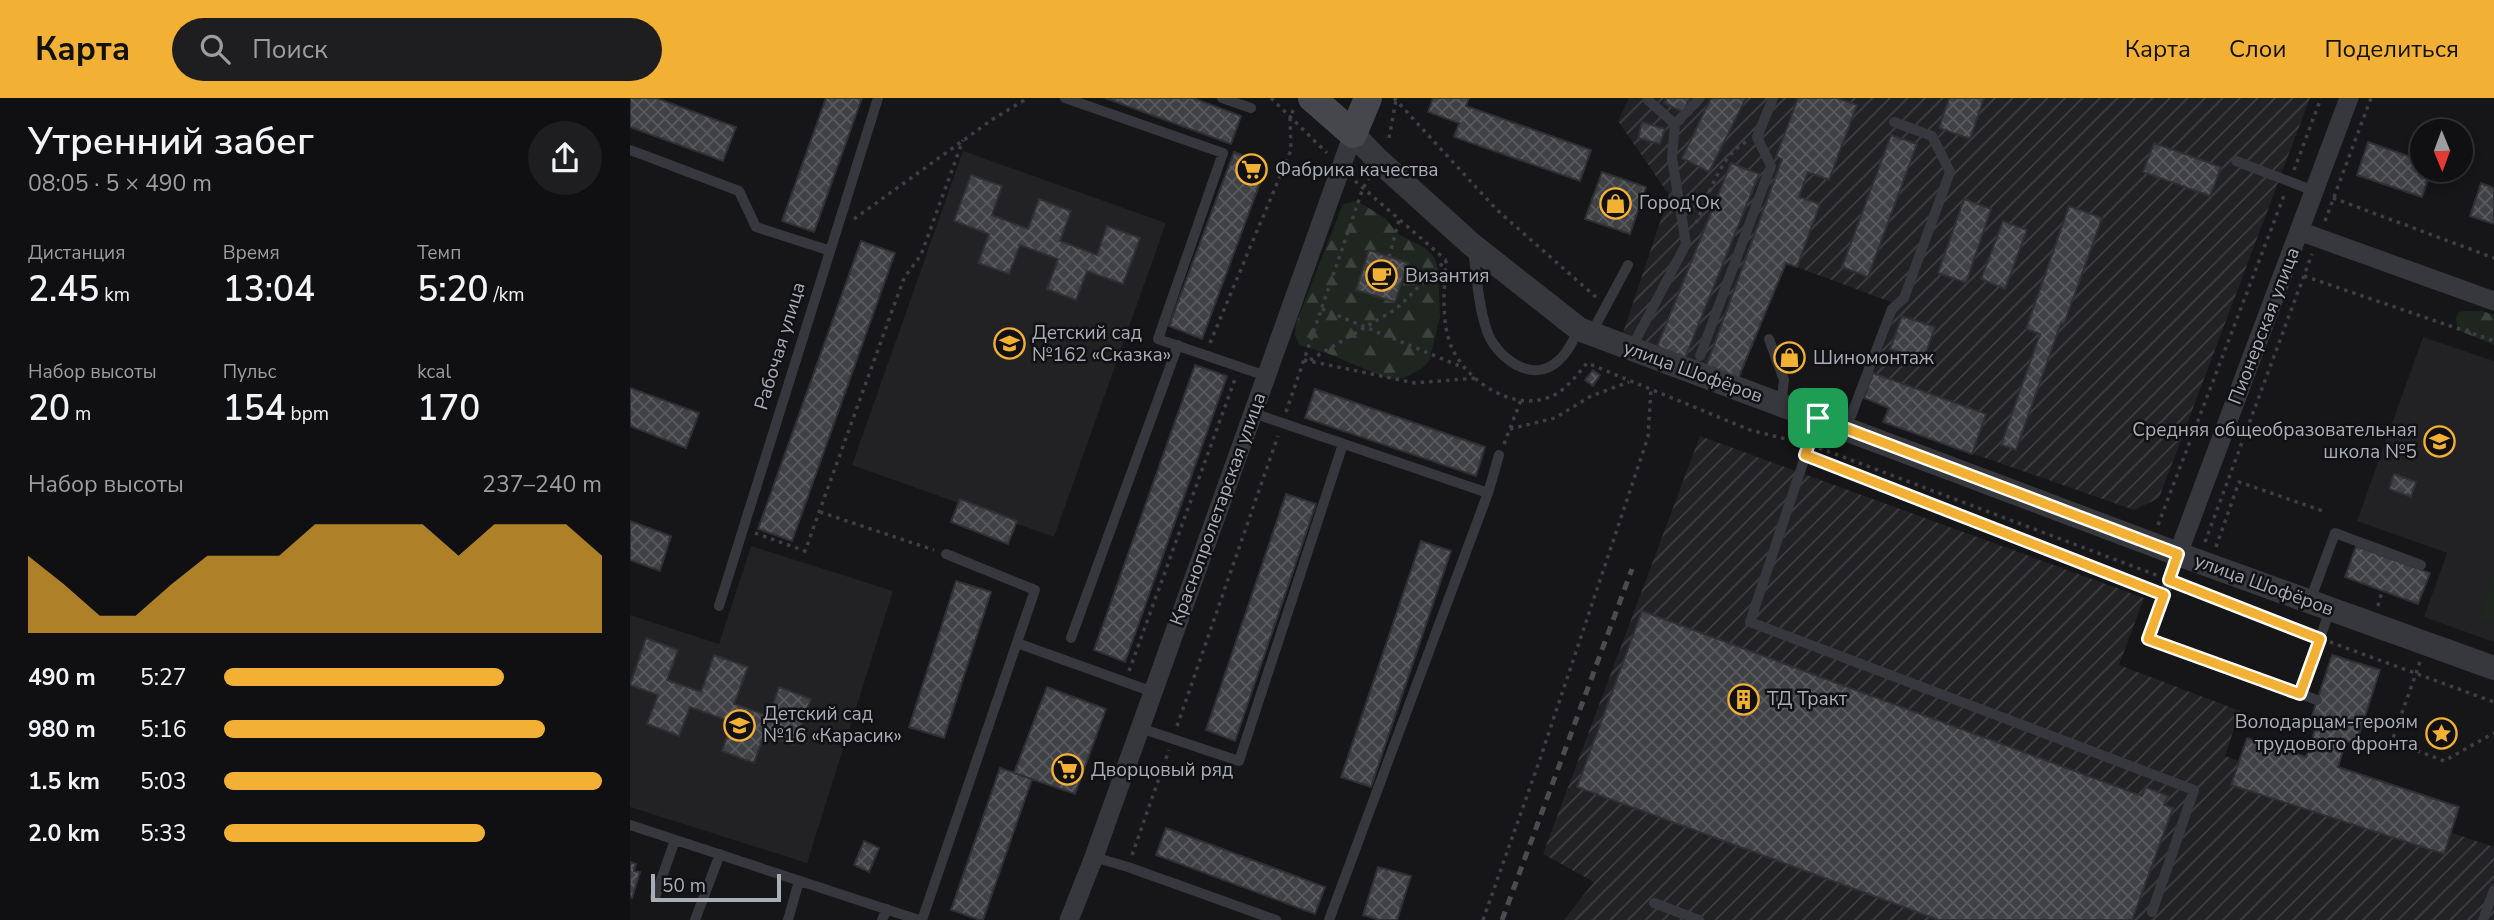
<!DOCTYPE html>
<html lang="ru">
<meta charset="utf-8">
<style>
body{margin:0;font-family:"Nunito Sans",sans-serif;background:#1e1e20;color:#f1f3f6;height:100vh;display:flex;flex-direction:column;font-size:26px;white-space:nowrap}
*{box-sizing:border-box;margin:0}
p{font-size:23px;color:#9c9d9f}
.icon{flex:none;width:38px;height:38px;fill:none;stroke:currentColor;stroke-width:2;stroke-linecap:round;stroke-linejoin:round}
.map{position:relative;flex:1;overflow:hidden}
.panel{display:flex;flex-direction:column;background:#101012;width:630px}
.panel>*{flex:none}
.needle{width:46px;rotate:179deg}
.tools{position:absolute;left:1780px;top:21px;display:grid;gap:14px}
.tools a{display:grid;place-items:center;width:63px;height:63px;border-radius:50%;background:#101012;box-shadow:0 4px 10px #0003,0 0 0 2px #303032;font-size:35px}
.scale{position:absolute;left:21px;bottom:18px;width:130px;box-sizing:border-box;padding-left:7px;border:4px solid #a8adb8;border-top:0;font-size:19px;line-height:24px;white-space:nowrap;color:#a8adb8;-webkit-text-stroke:5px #111113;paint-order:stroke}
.pin{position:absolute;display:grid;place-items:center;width:60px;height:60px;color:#fff;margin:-30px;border-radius:14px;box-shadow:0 4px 10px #0006}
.round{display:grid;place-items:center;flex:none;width:74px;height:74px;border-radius:37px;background:#1e1e20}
.headline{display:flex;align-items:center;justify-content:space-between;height:119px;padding:0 28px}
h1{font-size:38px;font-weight:600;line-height:52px}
.metrics{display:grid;grid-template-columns:repeat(3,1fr);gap:10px;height:119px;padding:7px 28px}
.metrics div{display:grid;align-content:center}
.metrics b{font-size:35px;font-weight:600}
.metrics small{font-size:19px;font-weight:400}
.metrics p{font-size:19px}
.chart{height:196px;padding:14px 28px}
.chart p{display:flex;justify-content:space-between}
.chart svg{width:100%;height:126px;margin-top:7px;fill:#f2b134;opacity:.7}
ul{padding:0 28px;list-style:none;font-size:23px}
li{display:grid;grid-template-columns:112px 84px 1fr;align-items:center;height:52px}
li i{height:18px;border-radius:9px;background:#f2b134}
header{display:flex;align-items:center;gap:42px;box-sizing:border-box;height:98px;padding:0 35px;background:#f2b134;color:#111}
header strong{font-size:33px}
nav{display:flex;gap:38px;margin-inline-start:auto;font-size:24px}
.search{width:490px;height:63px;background:#1e1e20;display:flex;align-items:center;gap:18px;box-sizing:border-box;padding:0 24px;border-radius:38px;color:#9c9d9f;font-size:26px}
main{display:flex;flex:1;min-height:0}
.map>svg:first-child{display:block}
</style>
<header>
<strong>Карта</strong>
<div class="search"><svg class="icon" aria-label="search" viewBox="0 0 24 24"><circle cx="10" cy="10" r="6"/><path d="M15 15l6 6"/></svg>Поиск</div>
<nav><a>Карта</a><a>Слои</a><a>Поделиться</a></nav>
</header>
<main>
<section class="panel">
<div class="headline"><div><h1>Утренний забег</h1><p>08:05 · 5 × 490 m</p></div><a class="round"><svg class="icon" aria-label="share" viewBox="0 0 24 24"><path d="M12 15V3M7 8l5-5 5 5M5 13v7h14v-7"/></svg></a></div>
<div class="metrics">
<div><p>Дистанция</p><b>2.45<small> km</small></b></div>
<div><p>Время</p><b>13:04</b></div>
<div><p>Темп</p><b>5:20<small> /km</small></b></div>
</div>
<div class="metrics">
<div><p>Набор высоты</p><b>20<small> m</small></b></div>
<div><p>Пульс</p><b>154<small> bpm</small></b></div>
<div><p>kcal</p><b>170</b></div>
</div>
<div class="chart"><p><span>Набор высоты</span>237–240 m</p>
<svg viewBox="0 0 160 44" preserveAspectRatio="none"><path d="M0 44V17L10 27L20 38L30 38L40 27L50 17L60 17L70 17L80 6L90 6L100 6L110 6L120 17L130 6L140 6L150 6L160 17V44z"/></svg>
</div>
<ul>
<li><b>490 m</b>5:27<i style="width:74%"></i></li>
<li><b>980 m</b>5:16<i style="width:85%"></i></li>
<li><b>1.5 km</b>5:03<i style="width:100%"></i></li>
<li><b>2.0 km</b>5:33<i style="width:69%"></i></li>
</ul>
</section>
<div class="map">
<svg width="1864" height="822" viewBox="0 0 1864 822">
<defs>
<pattern id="industrial-furrows" width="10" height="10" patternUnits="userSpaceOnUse" patternTransform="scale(1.75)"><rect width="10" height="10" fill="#222225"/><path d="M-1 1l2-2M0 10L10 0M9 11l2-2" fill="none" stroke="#3f3f43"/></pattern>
<pattern id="forest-firs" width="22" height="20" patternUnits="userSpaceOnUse" patternTransform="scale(1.75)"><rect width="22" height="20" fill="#1e261f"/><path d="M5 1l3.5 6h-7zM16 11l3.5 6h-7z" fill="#3c433d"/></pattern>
<pattern id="building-cross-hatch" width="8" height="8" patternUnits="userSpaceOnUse" patternTransform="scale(1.75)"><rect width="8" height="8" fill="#404145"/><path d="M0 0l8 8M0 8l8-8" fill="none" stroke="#595a5e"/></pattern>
</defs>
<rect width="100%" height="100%" fill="#161618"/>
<!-- built -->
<path fill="#222225" d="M 333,53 L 536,125 L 424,439 L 222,367 Z
M 1793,239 L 1864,263 L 1864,544 L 1794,519 L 1817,455 L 1727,423 Z
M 121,448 L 263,493 L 177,765 L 0,709 L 0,517 L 89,546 Z"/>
<!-- industrial -->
<path fill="url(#industrial-furrows)" d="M 999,0 L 1680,0 L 1529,400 L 1504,412 L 1253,324 L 1258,309 L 1234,300 L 1269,207 L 1156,165 L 1108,281 L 993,235 L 1039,97 L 988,23 Z
M 1070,338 L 1514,500 L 1489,567 L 1610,613 L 1595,658 L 1864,749 L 1864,822 L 934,822 L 964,784 L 913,756 Z"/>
<!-- grass -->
<path fill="#1e261f" d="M 1864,474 L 1864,525 L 1849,520 Z"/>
<!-- forest -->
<path fill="url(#forest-firs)" d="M 727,103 L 755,120 L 768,136 L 795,150 L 804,159 L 808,171 L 810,219 L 799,263 L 791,271 L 774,280 L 759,281 L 699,256 L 669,247 L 665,236 L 666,225 L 713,106 Z
M 1836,213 L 1852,213 L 1864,217 L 1864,247 L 1828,232 L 1826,220 L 1829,214 Z"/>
<!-- building -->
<path fill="url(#building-cross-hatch)" stroke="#303034" stroke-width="2" d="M 0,0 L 26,0 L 106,29 L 93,63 L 0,29 Z
M 196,0 L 232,0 L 184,134 L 152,123 Z
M 475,0 L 563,0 L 611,18 L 601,46 Z
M 803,0 L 839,0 L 836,8 L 961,52 L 950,83 L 824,39 L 829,25 L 798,14 Z
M 1037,0 L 1060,0 L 1053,14 L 1034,5 Z
M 1081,0 L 1116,0 L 1079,74 L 1052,60 Z
M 1168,0 L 1207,0 L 1227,7 L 1199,82 L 1178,74 L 1169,99 L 1190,106 L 1167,169 L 1156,165 L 1108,281 L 1076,269 L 1152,61 L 1146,59 Z
M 1319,0 L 1354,0 L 1340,41 L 1309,30 Z
M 1012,24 L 1035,31 L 1030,46 L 1008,40 Z
M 1261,37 L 1287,46 L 1238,179 L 1212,169 Z
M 1738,44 L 1792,63 L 1792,72 L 1801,72 L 1792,99 L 1727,77 Z
M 1524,45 L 1591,69 L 1580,98 L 1513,74 Z
M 604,54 L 637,66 L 572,241 L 539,228 Z
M 1101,65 L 1129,76 L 1055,260 L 1027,249 Z
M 972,74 L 1016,89 L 1000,136 L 955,121 Z
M 341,77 L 372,88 L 362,117 L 398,131 L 409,101 L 441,113 L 430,143 L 467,157 L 477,128 L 510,140 L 493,186 L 457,173 L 446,202 L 417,191 L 428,161 L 390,147 L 379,176 L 348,165 L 359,136 L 324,123 Z
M 1851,85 L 1864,90 L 1864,126 L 1840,118 Z
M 1334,101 L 1361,111 L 1336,185 L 1308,175 Z
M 1439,108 L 1472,120 L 1434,226 L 1431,225 L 1386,352 L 1371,347 L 1410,236 L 1396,231 Z
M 1373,123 L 1397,132 L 1375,191 L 1351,181 Z
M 231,143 L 265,155 L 162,443 L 128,431 Z
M 739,152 L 778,165 L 765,204 L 726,192 Z
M 1272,218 L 1305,229 L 1293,263 L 1260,251 Z
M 1163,246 L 1170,262 L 1155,267 L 1149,252 Z
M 565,267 L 597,278 L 495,564 L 464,552 Z
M 963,272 L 970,277 L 963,288 L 955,282 Z
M 1243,275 L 1356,316 L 1342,356 L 1253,324 L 1259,310 L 1234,300 Z
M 0,290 L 69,315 L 56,350 L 0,328 Z
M 685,291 L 855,349 L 846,378 L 675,320 Z
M 1764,376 L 1786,384 L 1781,399 L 1759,391 Z
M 656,396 L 686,406 L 605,643 L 576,632 Z
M 330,401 L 387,423 L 378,446 L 321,424 Z
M 0,423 L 41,438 L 30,473 L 0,462 Z
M 791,443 L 821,453 L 741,689 L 711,679 Z
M 1726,448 L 1800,475 L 1788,506 L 1715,479 Z
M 326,483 L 361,494 L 314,640 L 279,629 Z
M 1012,513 L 1512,698 L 1515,689 L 1538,698 L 1534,707 L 1543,710 L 1502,822 L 1309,822 L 947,689 Z
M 16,540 L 48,552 L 37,582 L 71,594 L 84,557 L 118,569 L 104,606 L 139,618 L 149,589 L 181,601 L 164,647 L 134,637 L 124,665 L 92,653 L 102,624 L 60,609 L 49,638 L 17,626 L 28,597 L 0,587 Z
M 1702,557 L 1750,572 L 1726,646 L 1716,643 L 1708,669 L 1829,709 L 1814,756 L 1601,687 L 1617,640 L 1676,659 L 1685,632 L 1678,630 Z
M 417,589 L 476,611 L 445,696 L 384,675 Z
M 370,670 L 402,681 L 353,822 L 350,822 L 321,812 Z
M 536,730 L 695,789 L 685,816 L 526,757 Z
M 234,743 L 249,750 L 239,774 L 224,767 Z
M 0,764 L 6,766 L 4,773 L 10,774 L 2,800 L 0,799 Z
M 748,769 L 781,778 L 767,822 L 750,822 L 733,817 Z"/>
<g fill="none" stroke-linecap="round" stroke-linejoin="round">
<!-- path -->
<path stroke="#3d3f44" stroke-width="3.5" stroke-dasharray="3.5 5" stroke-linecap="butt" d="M 641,0 L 697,55
M 764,0 L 867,112 L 967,200
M 759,40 L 766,2
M 1664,72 L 1691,0
M 725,83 L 816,162
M 1703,100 L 1864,160
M 224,121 L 363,21 L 398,0
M 1695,123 L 1741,0
M 1066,125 C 1078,99 1090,58 1116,44
M 759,159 L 769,122
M 816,162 C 814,190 811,222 821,248 C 835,281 880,313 917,300 C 934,295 946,278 957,265 L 1120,332 L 1168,344
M 1674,178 L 1864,243
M 692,211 L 832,269
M 580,245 L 661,52 L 660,18 L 664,11
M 674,262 L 785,285 L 847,280
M 680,262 L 766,211 L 814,164
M 656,314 L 733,90 L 739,81
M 880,331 L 925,320 L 961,298 L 999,284
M 874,346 L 891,302
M 1189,350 L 1529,478
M 1187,361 L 1522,493
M 190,414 L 304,452
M 1528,427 L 1655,95
M 125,435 L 175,453 L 274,180 L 291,157 L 333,42
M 1575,444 L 1682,156
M 1586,449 L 1609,384 L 1696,414
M 1550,486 L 1679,536
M 1748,508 L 1752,493
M 1700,544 L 1864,604
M 1790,564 L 1762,643 L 1814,663 L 1864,635
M 499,573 L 605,281
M 1734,619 L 1766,630
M 547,628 L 648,338
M 502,757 L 539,652
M 853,822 L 910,661 L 1018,339 L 1021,290"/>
<!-- service -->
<path stroke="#37383d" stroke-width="10" d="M 435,0 L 593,55 L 528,241 L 636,278
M 592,0 L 621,10
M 1019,0 L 1018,2 L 1045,26
M 0,52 L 109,93 L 126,129 L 198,152
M 1606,63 L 1684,93
M 843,153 C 847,178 848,208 857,233 C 866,259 902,287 928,263 C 938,255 943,242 949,231
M 962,234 L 998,167
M 1139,241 L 1154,282 L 1151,307
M 1001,251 L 1056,146 L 1042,60 L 1045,26 L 1070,0
M 1070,258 L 1141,68 L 1127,39 L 1143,0
M 623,315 L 858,395
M 1188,320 L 1120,524 L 1564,692 L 1522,814
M 1216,331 L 1262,211 L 1274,200 L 1320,74 L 1302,38 L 1264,24
M 1548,457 L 1518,541 L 1687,602
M 1680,503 L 1705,435 L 1791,467
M 89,508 L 248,0
M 441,540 L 548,247
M 387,545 L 523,594
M 1670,596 L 1700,512
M 510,630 L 609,663 L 713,346
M 0,727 L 289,822
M 464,759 L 498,769 L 646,822
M 25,799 L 45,742
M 1024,805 L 1069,822
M 65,822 L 90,756
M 158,822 L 169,783
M 252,822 L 257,811
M 292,822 L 405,492 L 316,456
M 699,822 L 858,395 L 869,357
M 1853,822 L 1864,792"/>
<!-- minor -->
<path stroke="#37383d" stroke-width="19" d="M 1669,133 L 1864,203
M 1548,456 L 1719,0
M 439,822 L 464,759 L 723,36"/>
<!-- tertiary -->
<path stroke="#37383d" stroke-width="24" d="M 723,36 L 748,62 L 841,146 L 949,231 L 1548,456 L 1864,570"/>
<!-- secondary -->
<path stroke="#45474d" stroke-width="28" d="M 682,0 L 723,36 L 738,0"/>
<!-- rail -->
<path stroke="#4a4c52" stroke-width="5" stroke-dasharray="9 7" stroke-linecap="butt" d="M 872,822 L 1002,471"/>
</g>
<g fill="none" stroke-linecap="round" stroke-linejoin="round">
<defs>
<path id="route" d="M 1188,320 L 1548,456 L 1539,482 L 1690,541 L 1670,596 L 1518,541 L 1534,497 L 1175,357 Z"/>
</defs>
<!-- route casing -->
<use href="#route" stroke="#fff" stroke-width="14"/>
<!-- route -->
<use href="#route" stroke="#f2b134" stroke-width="9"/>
</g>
<!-- icons -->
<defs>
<symbol id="supermarket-ring" viewBox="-11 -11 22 22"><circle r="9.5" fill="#111113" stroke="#f2b134" stroke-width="1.5"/><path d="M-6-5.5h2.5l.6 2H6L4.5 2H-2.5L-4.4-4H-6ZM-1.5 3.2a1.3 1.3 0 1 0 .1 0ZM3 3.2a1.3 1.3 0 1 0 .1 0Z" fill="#f2b134"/></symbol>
<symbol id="shop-ring" viewBox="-11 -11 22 22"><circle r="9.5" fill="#111113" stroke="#f2b134" stroke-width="1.5"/><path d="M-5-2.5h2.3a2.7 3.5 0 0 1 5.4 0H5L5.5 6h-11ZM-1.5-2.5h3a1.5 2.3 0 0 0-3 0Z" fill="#f2b134"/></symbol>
<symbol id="cafe-ring" viewBox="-11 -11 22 22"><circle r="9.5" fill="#111113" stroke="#f2b134" stroke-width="1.5"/><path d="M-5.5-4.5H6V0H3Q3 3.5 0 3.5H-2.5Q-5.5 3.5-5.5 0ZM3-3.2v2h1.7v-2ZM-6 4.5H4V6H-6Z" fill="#f2b134"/></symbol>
<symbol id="school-ring" viewBox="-11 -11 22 22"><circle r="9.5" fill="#111113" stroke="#f2b134" stroke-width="1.5"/><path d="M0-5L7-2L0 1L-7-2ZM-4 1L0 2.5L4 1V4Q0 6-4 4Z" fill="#f2b134"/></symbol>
<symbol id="building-ring" viewBox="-11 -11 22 22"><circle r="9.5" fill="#111113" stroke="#f2b134" stroke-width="1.5"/><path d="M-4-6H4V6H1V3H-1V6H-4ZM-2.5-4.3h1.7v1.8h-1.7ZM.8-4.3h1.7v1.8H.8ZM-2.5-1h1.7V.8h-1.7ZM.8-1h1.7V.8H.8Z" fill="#f2b134"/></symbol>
<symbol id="sight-ring" viewBox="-11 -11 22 22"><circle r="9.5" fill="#111113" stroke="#f2b134" stroke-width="1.5"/><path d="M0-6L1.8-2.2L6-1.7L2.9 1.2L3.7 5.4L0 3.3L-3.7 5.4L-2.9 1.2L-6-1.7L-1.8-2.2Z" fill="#f2b134"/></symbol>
</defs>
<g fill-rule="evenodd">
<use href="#supermarket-ring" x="604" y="54" width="35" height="35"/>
<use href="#shop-ring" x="968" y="88" width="35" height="35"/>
<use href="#cafe-ring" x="734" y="160" width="35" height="35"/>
<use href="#school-ring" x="362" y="228" width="35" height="35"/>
<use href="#shop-ring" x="1142" y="242" width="35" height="35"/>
<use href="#school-ring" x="1792" y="326" width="35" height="35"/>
<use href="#building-ring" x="1096" y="584" width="35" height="35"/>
<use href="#school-ring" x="92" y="610" width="35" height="35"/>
<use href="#sight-ring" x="1794" y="618" width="35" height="35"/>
<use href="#supermarket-ring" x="420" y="654" width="35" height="35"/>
</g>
<g text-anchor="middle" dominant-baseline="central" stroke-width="5" stroke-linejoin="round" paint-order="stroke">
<!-- poi labels -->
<g font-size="19" fill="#a8adb8" stroke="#111113" text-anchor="start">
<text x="645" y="72">Фабрика качества</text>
<text x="1009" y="105">Город'Ок</text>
<text x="775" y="178">Византия</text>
<text x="402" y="235">Детский сад<tspan x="402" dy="22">№162 «Сказка»</tspan></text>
<text x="1183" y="260">Шиномонтаж</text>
<text x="1787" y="332" text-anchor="end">Средняя общеобразовательная<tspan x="1787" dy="22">школа №5</tspan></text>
<text x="1137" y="601">ТД Тракт</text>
<text x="133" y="616">Детский сад<tspan x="133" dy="22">№16 «Карасик»</tspan></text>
<text x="1788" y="624" text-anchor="end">Володарцам-героям<tspan x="1788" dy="22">трудового фронта</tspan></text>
<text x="461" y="672">Дворцовый ряд</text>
</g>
<!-- street labels -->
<g font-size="19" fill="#a8adb8" stroke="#111113">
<text transform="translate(1634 228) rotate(-69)">Пионерская улица</text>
<text transform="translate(150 248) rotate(-73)">Рабочая улица</text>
<text transform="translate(1063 274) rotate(20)">улица Шофёров</text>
<text transform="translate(588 411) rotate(-70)">Краснопролетарская улица</text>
<text transform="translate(1634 487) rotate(20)">улица Шофёров</text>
</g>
</g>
</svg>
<div class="tools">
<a><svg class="needle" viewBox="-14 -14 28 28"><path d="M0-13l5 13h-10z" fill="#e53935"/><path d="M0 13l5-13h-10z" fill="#9c9d9f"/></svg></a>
</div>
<div class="scale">50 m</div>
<div class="pin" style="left:1188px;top:320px;background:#1e9e55"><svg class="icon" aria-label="arrive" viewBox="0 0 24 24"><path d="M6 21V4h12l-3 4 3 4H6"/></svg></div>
</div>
</main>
